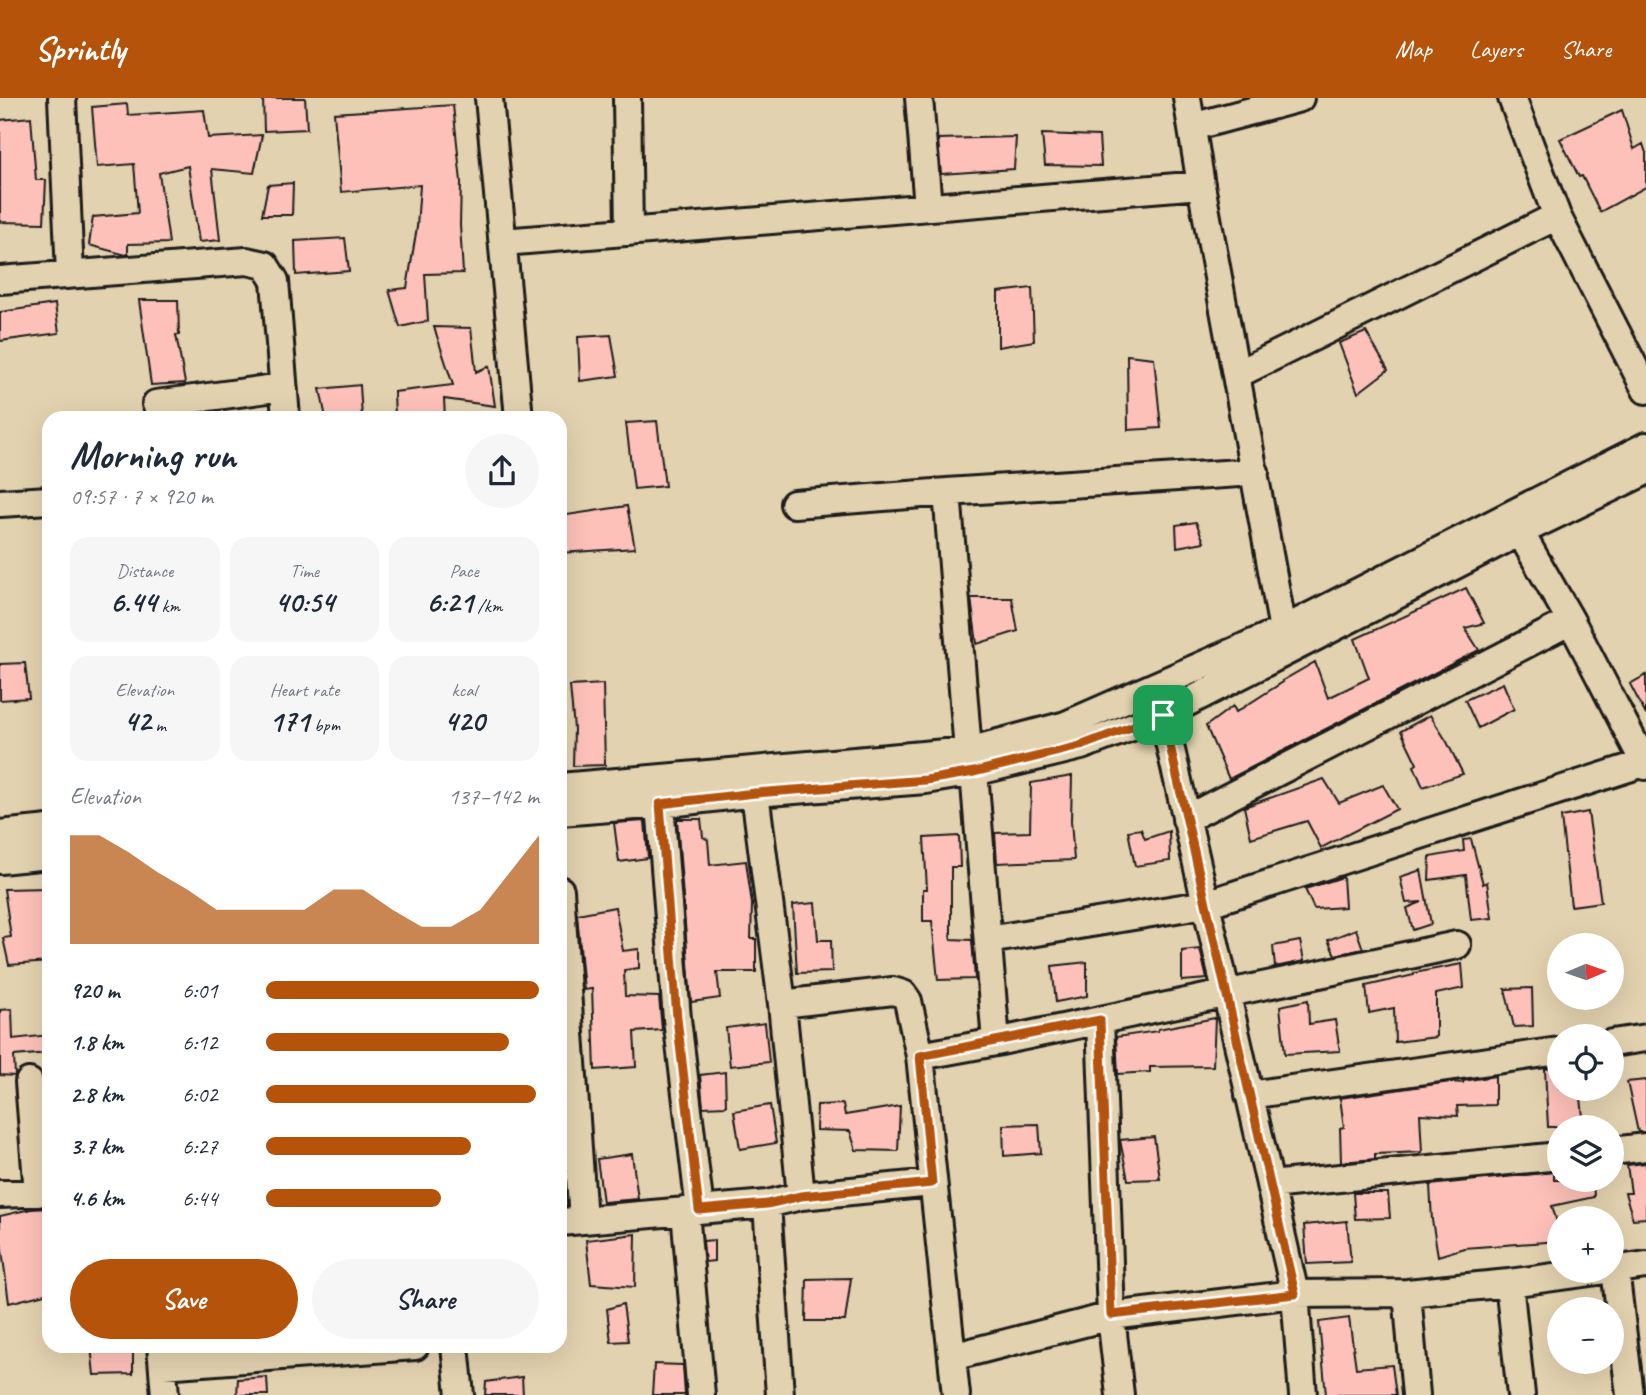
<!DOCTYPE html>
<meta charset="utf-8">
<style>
body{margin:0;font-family:Caveat,sans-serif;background:#f6f6f7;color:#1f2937;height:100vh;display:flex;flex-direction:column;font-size:26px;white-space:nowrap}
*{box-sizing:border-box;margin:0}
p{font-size:23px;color:#747a83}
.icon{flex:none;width:38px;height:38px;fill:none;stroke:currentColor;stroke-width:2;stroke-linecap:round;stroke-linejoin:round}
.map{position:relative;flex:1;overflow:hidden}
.drawer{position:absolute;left:42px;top:313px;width:525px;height:942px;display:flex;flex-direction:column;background:#fff;border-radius:21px;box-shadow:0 7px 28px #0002}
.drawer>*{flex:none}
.needle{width:46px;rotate:88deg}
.buttons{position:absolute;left:1547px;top:835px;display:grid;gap:14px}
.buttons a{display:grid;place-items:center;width:77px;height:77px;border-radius:50%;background:#fff;box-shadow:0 7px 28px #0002;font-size:35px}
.pin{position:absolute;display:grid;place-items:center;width:60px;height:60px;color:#fff;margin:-30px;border-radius:14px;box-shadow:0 4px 10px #0006}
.round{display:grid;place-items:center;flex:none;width:74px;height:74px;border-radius:37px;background:#f6f6f7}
.overview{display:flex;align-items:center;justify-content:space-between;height:119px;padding:0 28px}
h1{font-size:38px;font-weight:700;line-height:52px}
.metrics{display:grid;grid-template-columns:repeat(3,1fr);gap:10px;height:119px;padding:7px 28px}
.metrics div{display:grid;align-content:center;border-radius:18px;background:#f6f6f7;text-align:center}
.metrics b{font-size:30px;font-weight:700}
.metrics small{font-size:19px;font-weight:400}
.metrics p{font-size:19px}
.chart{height:196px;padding:14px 28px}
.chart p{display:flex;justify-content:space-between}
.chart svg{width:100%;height:126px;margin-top:7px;fill:#b45309;opacity:.7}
.cta{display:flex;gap:14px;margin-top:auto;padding:14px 28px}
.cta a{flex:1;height:80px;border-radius:42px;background:#b45309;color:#fff;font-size:28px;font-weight:700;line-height:80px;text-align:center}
.cta a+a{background:#f6f6f7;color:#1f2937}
ul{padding:0 28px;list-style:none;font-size:23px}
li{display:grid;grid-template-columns:112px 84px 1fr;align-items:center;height:52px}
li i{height:18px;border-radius:9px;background:#b45309}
header{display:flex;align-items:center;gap:42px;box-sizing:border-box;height:98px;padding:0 35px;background:#b45309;color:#fff}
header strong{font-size:33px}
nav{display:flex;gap:38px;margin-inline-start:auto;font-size:24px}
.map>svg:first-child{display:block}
</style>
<header>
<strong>Sprintly</strong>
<nav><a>Map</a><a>Layers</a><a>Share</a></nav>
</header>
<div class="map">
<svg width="1646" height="1297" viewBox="0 0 1646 1297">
<rect width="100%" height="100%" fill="#e3d2af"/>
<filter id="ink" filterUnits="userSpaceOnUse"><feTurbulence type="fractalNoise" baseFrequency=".0143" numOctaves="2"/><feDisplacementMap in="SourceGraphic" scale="14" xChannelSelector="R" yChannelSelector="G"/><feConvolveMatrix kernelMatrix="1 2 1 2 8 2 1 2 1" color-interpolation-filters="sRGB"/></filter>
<g filter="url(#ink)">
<!-- building -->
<path fill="#fdc1b9" stroke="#1c1c1c" stroke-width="2" d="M 263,0 L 305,0 L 307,31 L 264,33 Z
M 127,6 L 128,17 L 204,12 L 208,40 L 262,37 L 254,75 L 212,71 L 220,142 L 199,144 L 188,68 L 159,75 L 169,145 L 128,146 L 128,156 L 126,157 L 89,147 L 93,119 L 138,115 L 134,66 L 97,69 L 92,9 Z
M 453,7 L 461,84 L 460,127 L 463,175 L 425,176 L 428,223 L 400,229 L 389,192 L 407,190 L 417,129 L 420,87 L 341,94 L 334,15 Z
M 1622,12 L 1634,51 L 1643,46 L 1646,55 L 1646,89 L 1600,114 L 1582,78 L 1579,79 L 1560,41 Z
M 31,19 L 36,82 L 46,82 L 44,125 L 0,124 L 0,22 Z
M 1042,36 L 1099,38 L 1101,68 L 1045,67 Z
M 1016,39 L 1014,71 L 941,76 L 938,41 Z
M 293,85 L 292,117 L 262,117 L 268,87 Z
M 345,140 L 349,173 L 296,177 L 295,143 Z
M 1032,190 L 1034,243 L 998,249 L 998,194 Z
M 139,202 L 178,202 L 179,237 L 176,237 L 185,285 L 151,287 Z
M 55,206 L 59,235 L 0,243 L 0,214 Z
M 434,229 L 471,230 L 476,274 L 489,268 L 495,308 L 444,301 L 445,320 L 395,320 L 394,294 L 453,287 Z
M 1366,234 L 1388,272 L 1358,295 L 1339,245 Z
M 611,237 L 618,278 L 580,283 L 578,239 Z
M 1127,257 L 1154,260 L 1161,330 L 1128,332 Z
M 360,287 L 362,320 L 326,320 L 320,291 Z
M 657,323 L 665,388 L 634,391 L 626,325 Z
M 627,408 L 635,450 L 560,455 L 560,418 Z
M 1196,424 L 1204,444 L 1177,449 L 1176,427 Z
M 1466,490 L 1484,525 L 1465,530 L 1479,552 L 1229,681 L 1206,628 L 1233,608 L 1236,614 L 1283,584 L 1282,583 L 1315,564 L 1328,600 L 1369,580 L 1355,541 Z
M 971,500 L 1012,500 L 1018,533 L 977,546 Z
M 25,565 L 29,600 L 0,602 L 0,566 Z
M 1646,577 L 1646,617 L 1630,586 Z
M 1503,585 L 1514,611 L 1478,630 L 1465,602 Z
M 603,586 L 605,667 L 573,668 L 574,631 L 570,588 Z
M 1430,617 L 1447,644 L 1463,676 L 1423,689 L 1414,668 L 1417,666 L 1401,633 Z
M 1072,678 L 1071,723 L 1074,762 L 997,765 L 995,735 L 1030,734 L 1031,685 Z
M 1324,681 L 1339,705 L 1383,687 L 1397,711 L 1321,750 L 1307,723 L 1251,740 L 1244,709 Z
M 1588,714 L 1601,804 L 1571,808 L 1561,719 Z
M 677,721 L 701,721 L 703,739 L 708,742 L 710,767 L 746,763 L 752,806 L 751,841 L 756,841 L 756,874 L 717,874 L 720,900 L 691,904 Z
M 645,723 L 648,760 L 619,764 L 614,725 Z
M 1141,731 L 1145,741 L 1169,733 L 1170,763 L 1135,768 L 1128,733 Z
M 959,738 L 960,769 L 951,769 L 951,841 L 972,842 L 975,881 L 938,882 L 932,823 L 923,823 L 923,791 L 927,791 L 924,740 Z
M 1471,741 L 1483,786 L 1487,784 L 1492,820 L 1471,822 L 1466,777 L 1429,782 L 1430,759 L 1464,753 L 1463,742 Z
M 1421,772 L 1431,826 L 1413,832 L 1407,810 L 1422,804 L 1406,805 L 1400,779 Z
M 1343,779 L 1345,809 L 1314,811 L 1305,791 Z
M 47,790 L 49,864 L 9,867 L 3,840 L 11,839 L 4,791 Z
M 815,805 L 818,842 L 831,842 L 832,874 L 797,875 L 793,807 Z
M 615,809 L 623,853 L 639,851 L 639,870 L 624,872 L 625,898 L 659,899 L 662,932 L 634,934 L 636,969 L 595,972 L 592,891 L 584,892 L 577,816 Z
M 1356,831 L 1363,851 L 1335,857 L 1328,842 Z
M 1300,843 L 1304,863 L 1275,869 L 1273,848 Z
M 1200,851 L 1207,881 L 1182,883 L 1182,853 Z
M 1087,864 L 1087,898 L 1056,904 L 1052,868 Z
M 1462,866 L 1464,890 L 1436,896 L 1436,939 L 1395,944 L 1394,910 L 1369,915 L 1366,888 L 1414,877 L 1414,875 Z
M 1532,890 L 1533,928 L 1514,929 L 1505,891 Z
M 1308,902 L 1309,926 L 1335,922 L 1340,953 L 1285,956 L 1280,908 Z
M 12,911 L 13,941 L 49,937 L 49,955 L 14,958 L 15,978 L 0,977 L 0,912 Z
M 1215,920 L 1213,968 L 1150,969 L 1150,974 L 1118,976 L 1116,939 L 1158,933 L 1158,931 Z
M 765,925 L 769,964 L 730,968 L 726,930 Z
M 1559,969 L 1559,990 L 1580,990 L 1584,1029 L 1548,1029 L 1545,971 Z
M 725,974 L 726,1008 L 703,1009 L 700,977 Z
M 1495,978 L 1495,1007 L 1457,1008 L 1458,1018 L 1420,1016 L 1422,1054 L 1375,1056 L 1375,1061 L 1341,1064 L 1340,1030 L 1344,1029 L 1340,1000 L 1450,984 L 1463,985 L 1463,983 Z
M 1646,982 L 1646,1034 L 1638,1034 L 1627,984 Z
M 843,1006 L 845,1017 L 900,1008 L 898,1053 L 856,1052 L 850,1033 L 816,1032 L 817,1007 Z
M 770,1007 L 776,1045 L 740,1051 L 734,1013 Z
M 1039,1026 L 1041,1055 L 1004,1058 L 1003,1027 Z
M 1154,1039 L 1160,1081 L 1128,1082 L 1120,1042 Z
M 632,1056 L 638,1101 L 603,1104 L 597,1061 Z
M 1646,1065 L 1646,1120 L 1633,1121 L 1625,1095 L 1631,1095 L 1627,1067 Z
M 1554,1074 L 1554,1082 L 1593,1082 L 1594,1099 L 1552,1108 L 1559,1131 L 1559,1143 L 1464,1150 L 1438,1158 L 1432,1122 L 1430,1087 Z
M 1353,1095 L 1388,1095 L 1390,1120 L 1355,1121 Z
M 49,1110 L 49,1195 L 9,1205 L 0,1137 L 0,1118 L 31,1111 Z
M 1347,1123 L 1351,1164 L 1307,1166 L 1304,1127 Z
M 636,1136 L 635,1189 L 591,1186 L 586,1142 Z
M 714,1142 L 714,1163 L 705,1164 L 703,1143 Z
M 851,1180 L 845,1223 L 806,1223 L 807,1181 Z
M 623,1206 L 628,1243 L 611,1244 L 607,1211 Z
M 1349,1220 L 1356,1270 L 1392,1267 L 1396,1297 L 1326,1297 L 1319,1224 Z
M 91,1248 L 133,1248 L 133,1276 L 94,1277 Z
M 654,1266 L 683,1267 L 685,1297 L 652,1297 Z
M 267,1279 L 268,1297 L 237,1297 L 238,1281 Z
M 522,1279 L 523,1297 L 485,1297 L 486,1284 Z"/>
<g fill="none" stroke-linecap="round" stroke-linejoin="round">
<defs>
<path id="minor" d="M 62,0 L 70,176
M 489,0 L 519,320
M 627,0 L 629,134
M 919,0 L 928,109
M 1187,0 L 1201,87 L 1283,532
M 1512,0 L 1557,118 L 1646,292
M 1192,29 L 1300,0
M 503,144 L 1201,87
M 0,182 L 247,163 L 265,167 L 275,183 L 286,320
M 1236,277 L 1557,118
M 156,306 L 283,289
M 947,394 L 968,653
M 0,405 L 49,402
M 794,406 L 947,394 L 1255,374
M 1520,434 L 1571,523 L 1646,668
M 1163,617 L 1295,1196 L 1303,1297
M 560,689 L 968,653 L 1066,627 L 1283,532 L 1646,348
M 755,695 L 782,906 L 801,1098
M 660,706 L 677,921 L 700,1112
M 560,714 L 660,706 L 755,695 L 926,682 L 974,674 L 1081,648 L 1163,617 L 1520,434 L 1646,373
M 1186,721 L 1571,523
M 0,736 L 49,731
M 0,762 L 49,757
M 560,792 L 583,1122
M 988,842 L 1206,806 L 1644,665
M 782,906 L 893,893 L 903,896 L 908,903 L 920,958
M 1100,922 L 1111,1218 L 1120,1297
M 996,944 L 1457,847
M 1612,945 L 1646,940
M 29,984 L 38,1095
M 1249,997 L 1559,953
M 1612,1053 L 1646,1049
M 1270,1087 L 1559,1058
M 0,1096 L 49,1094
M 767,1106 L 780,1297
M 685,1113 L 701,1297
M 560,1124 L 767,1106 L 801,1098 L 932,1085
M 1615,1171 L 1630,1297
M 1612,1172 L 1646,1167
M 1509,1185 L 1521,1297
M 1407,1195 L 1416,1297
M 161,1248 L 165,1297
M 455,1248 L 460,1297
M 952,1259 L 1111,1218 L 1295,1196 L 1407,1195 L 1509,1185 L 1605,1172
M 163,1267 L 415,1248
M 956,1297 L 920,958 L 996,944 L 974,674"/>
</defs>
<!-- minor casing -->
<use href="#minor" stroke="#1c1c1c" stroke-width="32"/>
<!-- minor -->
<use href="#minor" stroke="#e3d2af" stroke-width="26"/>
</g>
</g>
<g fill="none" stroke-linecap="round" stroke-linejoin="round" filter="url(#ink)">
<defs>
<path id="route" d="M 1163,617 L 1295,1196 L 1111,1217 L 1100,922 L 920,958 L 932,1085 L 801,1098 L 767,1106 L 699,1112 L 677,920 L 660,706 L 755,695 L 926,682 L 974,674 L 1080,648 Z"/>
</defs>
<!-- route casing -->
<use href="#route" stroke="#fff" stroke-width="14"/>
<!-- route -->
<use href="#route" stroke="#b45309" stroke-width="9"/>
</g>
</svg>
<div class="buttons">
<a><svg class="needle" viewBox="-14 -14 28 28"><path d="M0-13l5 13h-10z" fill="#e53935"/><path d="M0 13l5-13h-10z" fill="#747a83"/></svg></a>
<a><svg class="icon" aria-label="locate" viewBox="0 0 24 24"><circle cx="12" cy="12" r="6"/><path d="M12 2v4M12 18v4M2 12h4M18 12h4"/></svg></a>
<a><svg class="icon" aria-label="layers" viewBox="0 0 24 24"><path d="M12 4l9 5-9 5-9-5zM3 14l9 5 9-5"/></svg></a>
<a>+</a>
<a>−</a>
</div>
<div class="pin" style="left:1163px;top:617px;background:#1e9e55"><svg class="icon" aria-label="arrive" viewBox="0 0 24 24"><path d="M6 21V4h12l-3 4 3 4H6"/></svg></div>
<section class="drawer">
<div class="overview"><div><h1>Morning run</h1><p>09:57 · 7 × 920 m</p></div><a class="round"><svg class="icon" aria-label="share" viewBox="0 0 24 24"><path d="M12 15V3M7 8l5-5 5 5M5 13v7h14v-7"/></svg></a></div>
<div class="metrics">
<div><p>Distance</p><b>6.44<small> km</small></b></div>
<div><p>Time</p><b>40:54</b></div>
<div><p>Pace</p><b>6:21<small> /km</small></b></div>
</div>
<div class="metrics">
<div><p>Elevation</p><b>42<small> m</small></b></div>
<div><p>Heart rate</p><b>171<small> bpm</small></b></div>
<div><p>kcal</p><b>420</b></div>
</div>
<div class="chart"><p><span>Elevation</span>137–142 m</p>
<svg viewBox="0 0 160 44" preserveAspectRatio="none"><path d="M0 44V6L10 6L20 12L30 19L40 25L50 32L60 32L70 32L80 32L90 25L100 25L110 32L120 38L130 38L140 32L150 19L160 6V44z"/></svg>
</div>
<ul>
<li><b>920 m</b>6:01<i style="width:100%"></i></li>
<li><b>1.8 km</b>6:12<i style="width:89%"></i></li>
<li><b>2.8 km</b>6:02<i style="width:99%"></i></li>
<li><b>3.7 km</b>6:27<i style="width:75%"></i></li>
<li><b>4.6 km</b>6:44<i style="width:64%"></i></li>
</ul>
<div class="cta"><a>Save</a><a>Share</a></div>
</section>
</div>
